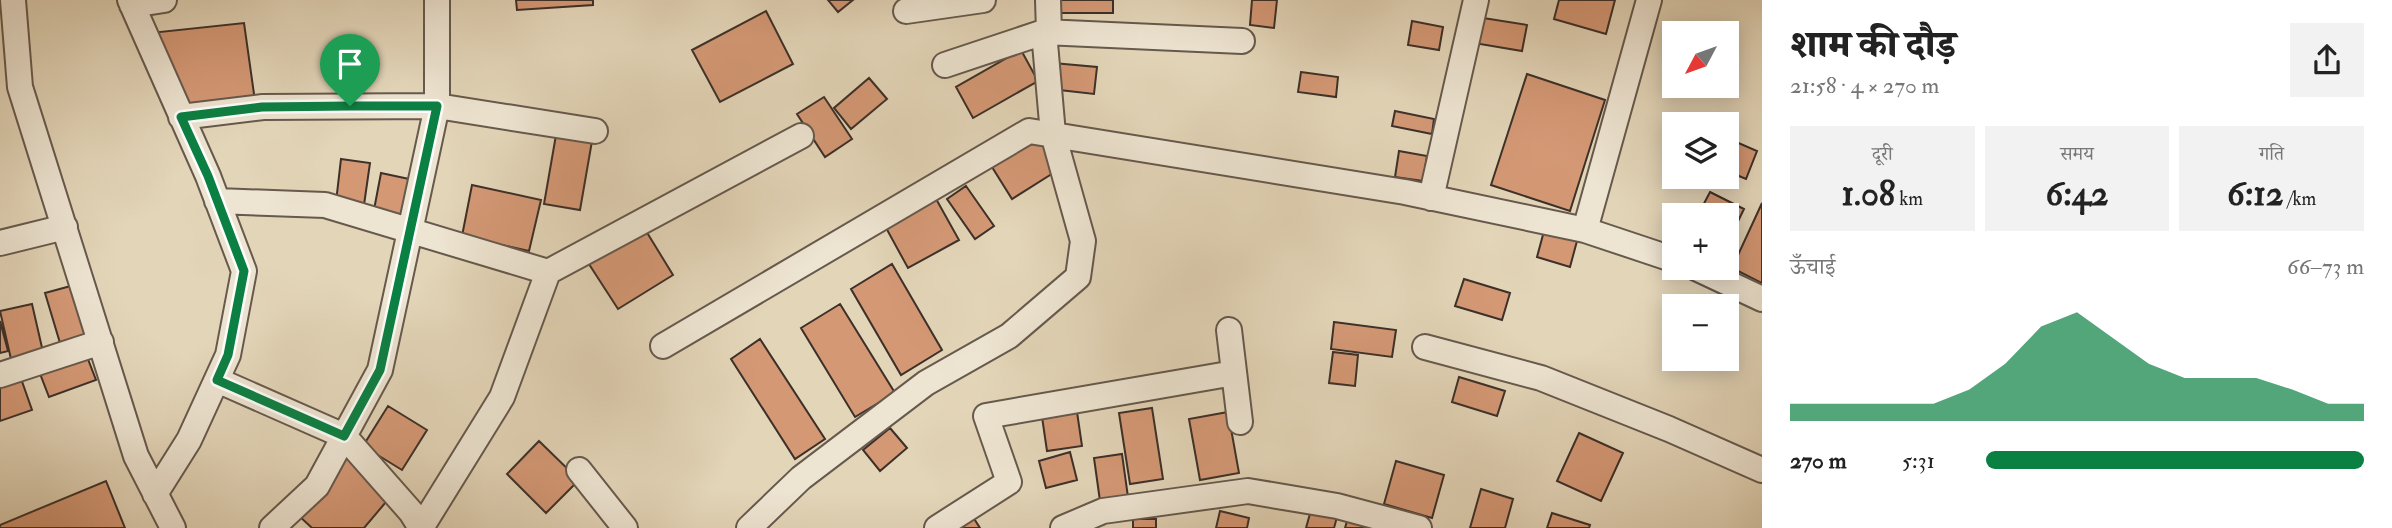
<!DOCTYPE html>
<html lang="hi">
<meta charset="utf-8">
<style>
body{margin:0;font-family:"IM FELL Double Pica","Noto Serif Devanagari",serif;background:#f2f2f2;color:#222;height:100vh;display:flex;flex-direction:column;font-size:26px;white-space:nowrap}
*{box-sizing:border-box;margin:0}
p{font-size:23px;color:#767676}
.icon{flex:none;width:38px;height:38px;fill:none;stroke:currentColor;stroke-width:2;stroke-linecap:round;stroke-linejoin:round}
.map{position:relative;flex:1;overflow:hidden}
.side{display:flex;flex-direction:column;background:#fff;width:630px}
.side>*{flex:none}
.needle{width:46px;rotate:229deg}
.controls{position:absolute;left:1662px;top:21px;display:grid;gap:14px}
.controls a{display:grid;place-items:center;width:77px;height:77px;border-radius:0px;background:#fff;box-shadow:0 4px 18px #0003;font-size:35px}
.pin{position:absolute;display:grid;place-items:center;width:60px;height:60px;color:#fff;margin:-72px -30px;border-radius:50% 50% 50% 0;rotate:-45deg;box-shadow:0 0 7px #0007}
.pin .icon{rotate:45deg}
.round{display:grid;place-items:center;flex:none;width:74px;height:74px;border-radius:0px;background:#f2f2f2}
.headline{display:flex;align-items:center;justify-content:space-between;height:119px;padding:0 28px}
h1{font-size:38px;font-weight:800;line-height:52px}
.figures{display:grid;grid-template-columns:repeat(3,1fr);gap:10px;height:119px;padding:7px 28px}
.figures div{display:grid;align-content:center;border-radius:0px;background:#f2f2f2;text-align:center}
.figures b{font-size:35px;font-weight:800}
.figures small{font-size:19px;font-weight:400}
.figures p{font-size:19px}
.chart{height:196px;padding:14px 28px}
.chart p{display:flex;justify-content:space-between}
.chart svg{width:100%;height:126px;margin-top:7px;fill:#0b8043;opacity:.7}
ul{padding:0 28px;list-style:none;font-size:23px}
li{display:grid;grid-template-columns:112px 84px 1fr;align-items:center;height:52px}
li i{height:18px;border-radius:9px;background:#0b8043}
main{display:flex;flex:1;min-height:0}
.map>svg:first-child{display:block}
</style>
<main>
<div class="map">
<svg width="1762" height="528" viewBox="0 0 1762 528">
<rect width="100%" height="100%" fill="#e3d5b8"/>
<filter id="stains"><feTurbulence type="fractalNoise" baseFrequency=".00286" numOctaves="4"/><feColorMatrix values="0 0 0 0 .2 0 0 0 0 .09 0 0 0 0 .02 0 0 0 .5 -.17"/></filter>
<radialGradient id="worn" r=".72"><stop offset=".6" stop-color="#630" stop-opacity="0"/><stop offset="1" stop-color="#630" stop-opacity=".3"/></radialGradient>
<!-- building -->
<path fill="#d49875" stroke="#3c3029" stroke-width="2" d="M 516,0 L 593,0 L 593,5 L 517,10 Z
M 828,0 L 853,0 L 838,12 Z
M 1051,0 L 1113,0 L 1113,13 L 1051,13 Z
M 1252,0 L 1277,0 L 1274,28 L 1250,25 Z
M 1559,0 L 1615,0 L 1606,34 L 1554,19 Z
M 766,11 L 793,64 L 720,102 L 692,50 Z
M 1477,17 L 1527,25 L 1522,51 L 1474,43 Z
M 1412,21 L 1443,27 L 1439,50 L 1408,45 Z
M 244,23 L 255,101 L 182,112 L 150,33 Z
M 1021,50 L 1038,81 L 973,118 L 956,87 Z
M 1053,63 L 1097,67 L 1094,94 L 1051,89 Z
M 1301,72 L 1338,77 L 1336,97 L 1298,92 Z
M 1527,74 L 1605,100 L 1570,211 L 1491,185 Z
M 869,78 L 887,99 L 851,129 L 834,108 Z
M 824,97 L 852,139 L 825,157 L 797,114 Z
M 1395,111 L 1434,119 L 1432,134 L 1392,126 Z
M 556,135 L 592,141 L 580,210 L 544,204 Z
M 1038,138 L 1058,170 L 1012,199 L 992,167 Z
M 1727,138 L 1757,151 L 1746,179 L 1727,171 Z
M 1399,151 L 1427,156 L 1423,181 L 1395,177 Z
M 341,159 L 370,163 L 364,205 L 336,202 Z
M 381,173 L 414,180 L 406,221 L 373,215 Z
M 472,185 L 541,200 L 529,251 L 462,236 Z
M 966,186 L 994,226 L 975,239 L 947,199 Z
M 1710,192 L 1744,209 L 1727,244 L 1727,215 L 1698,215 Z
M 935,197 L 959,240 L 908,268 L 885,226 Z
M 1762,203 L 1762,283 L 1732,268 Z
M 643,226 L 673,275 L 618,309 L 587,261 Z
M 1544,231 L 1577,241 L 1570,267 L 1537,257 Z
M 892,264 L 942,350 L 901,375 L 851,289 Z
M 1464,279 L 1510,293 L 1502,320 L 1455,306 Z
M 78,284 L 95,344 L 63,353 L 45,293 Z
M 32,304 L 43,352 L 11,359 L 0,311 Z
M 840,304 L 895,393 L 855,417 L 801,328 Z
M 0,321 L 8,351 L 0,353 Z
M 1334,322 L 1396,330 L 1392,357 L 1331,349 Z
M 760,339 L 825,439 L 795,459 L 731,359 Z
M 1333,352 L 1358,355 L 1355,386 L 1329,383 Z
M 86,354 L 96,380 L 49,397 L 39,371 Z
M 18,370 L 32,410 L 0,421 L 0,376 Z
M 1459,377 L 1505,391 L 1497,416 L 1452,402 Z
M 1076,405 L 1082,446 L 1047,451 L 1041,410 Z
M 388,406 L 427,430 L 402,470 L 363,446 Z
M 1152,408 L 1163,479 L 1130,484 L 1119,413 Z
M 1228,412 L 1239,473 L 1200,480 L 1189,419 Z
M 890,428 L 907,448 L 880,471 L 863,450 Z
M 1579,433 L 1623,453 L 1601,501 L 1557,481 Z
M 539,441 L 579,480 L 546,513 L 507,474 Z
M 1070,452 L 1077,480 L 1046,488 L 1039,461 Z
M 347,454 L 391,496 L 364,528 L 312,528 L 298,515 Z
M 1122,454 L 1128,497 L 1100,501 L 1094,458 Z
M 1396,461 L 1444,475 L 1432,518 L 1384,504 Z
M 106,481 L 125,528 L 0,528 L 0,525 Z
M 1481,489 L 1513,499 L 1505,528 L 1470,528 Z
M 1311,510 L 1337,517 L 1334,528 L 1306,528 Z
M 1220,511 L 1249,518 L 1247,528 L 1216,528 Z
M 1552,513 L 1590,525 L 1589,528 L 1547,528 Z
M 973,517 L 980,528 L 956,528 Z
M 1133,519 L 1156,519 L 1156,528 L 1133,528 Z
M 1347,521 L 1371,528 L 1345,528 Z"/>
<g fill="none" stroke-linecap="round" stroke-linejoin="round">
<defs>
<path id="street" d="M 13,0 L 20,87 L 136,456 L 173,528
M 130,0 L 208,176 L 244,271 L 228,355 L 189,440 L 155,494
M 1048,0 L 1049,32
M 132,5 L 164,0
M 906,11 L 983,0
M 945,65 L 1044,32 L 1242,41
M 181,117 L 263,107 L 437,106 L 595,131
M 1431,198 L 1476,0
M 217,201 L 325,205 L 548,272 L 801,136
M 1585,230 L 1649,0
M 0,243 L 65,227
M 1696,268 L 1762,299
M 1229,330 L 1240,422
M 663,346 L 1029,131 L 1405,192 L 1585,230 L 1675,260
M 1425,347 L 1541,378 L 1669,429 L 1762,470
M 0,375 L 101,342
M 217,380 L 344,436 L 411,512 L 421,528
M 579,470 L 625,528
M 272,528 L 317,486 L 380,370 L 437,106 L 437,0
M 421,528 L 502,397 L 548,272
M 749,528 L 801,478 L 926,383 L 1009,336 L 1078,277 L 1083,241 L 1053,134 L 1044,32
M 937,528 L 1009,482 L 986,416 L 1234,373
M 1063,528 L 1103,511 L 1248,491 L 1337,506 L 1419,528"/>
</defs>
<!-- street casing -->
<use href="#street" stroke="#66594d" stroke-width="28"/>
<!-- street -->
<use href="#street" stroke="#ede4d1" stroke-width="24"/>
</g>
<g fill="none" stroke-linecap="round" stroke-linejoin="round">
<defs>
<path id="route" d="M 350,106 L 437,106 L 380,370 L 344,436 L 217,380 L 228,355 L 244,271 L 208,176 L 181,117 L 262,107 Z"/>
</defs>
<!-- route casing -->
<use href="#route" stroke="#fff" stroke-width="14"/>
<!-- route -->
<use href="#route" stroke="#0b8043" stroke-width="9"/>
</g>
<rect width="100%" height="100%" filter="url(#stains)"/>
<rect width="100%" height="100%" fill="url(#worn)"/>
</svg>
<div class="controls">
<a><svg class="needle" viewBox="-14 -14 28 28"><path d="M0-13l5 13h-10z" fill="#e53935"/><path d="M0 13l5-13h-10z" fill="#767676"/></svg></a>
<a><svg class="icon" aria-label="layers" viewBox="0 0 24 24"><path d="M12 4l9 5-9 5-9-5zM3 14l9 5 9-5"/></svg></a>
<a>+</a>
<a>−</a>
</div>
<div class="pin" style="left:350px;top:106px;background:#1e9e55"><svg class="icon" aria-label="arrive" viewBox="0 0 24 24"><path d="M6 21V4h12l-3 4 3 4H6"/></svg></div>
</div>
<section class="side">
<div class="headline"><div><h1>शाम की दौड़</h1><p>21:58 · 4 × 270 m</p></div><a class="round"><svg class="icon" aria-label="share" viewBox="0 0 24 24"><path d="M12 15V3M7 8l5-5 5 5M5 13v7h14v-7"/></svg></a></div>
<div class="figures">
<div><p>दूरी</p><b>1.08<small> km</small></b></div>
<div><p>समय</p><b>6:42</b></div>
<div><p>गति</p><b>6:12<small> /km</small></b></div>
</div>
<div class="chart"><p><span>ऊँचाई</span>66–73 m</p>
<svg viewBox="0 0 160 44" preserveAspectRatio="none"><path d="M0 44V38L10 38L20 38L30 38L40 38L50 33L60 24L70 11L80 6L90 15L100 24L110 29L120 29L130 29L140 33L150 38L160 38V44z"/></svg>
</div>
<ul>
<li><b>270 m</b>5:31<i style="width:100%"></i></li>
</ul>
</section>
</main>
